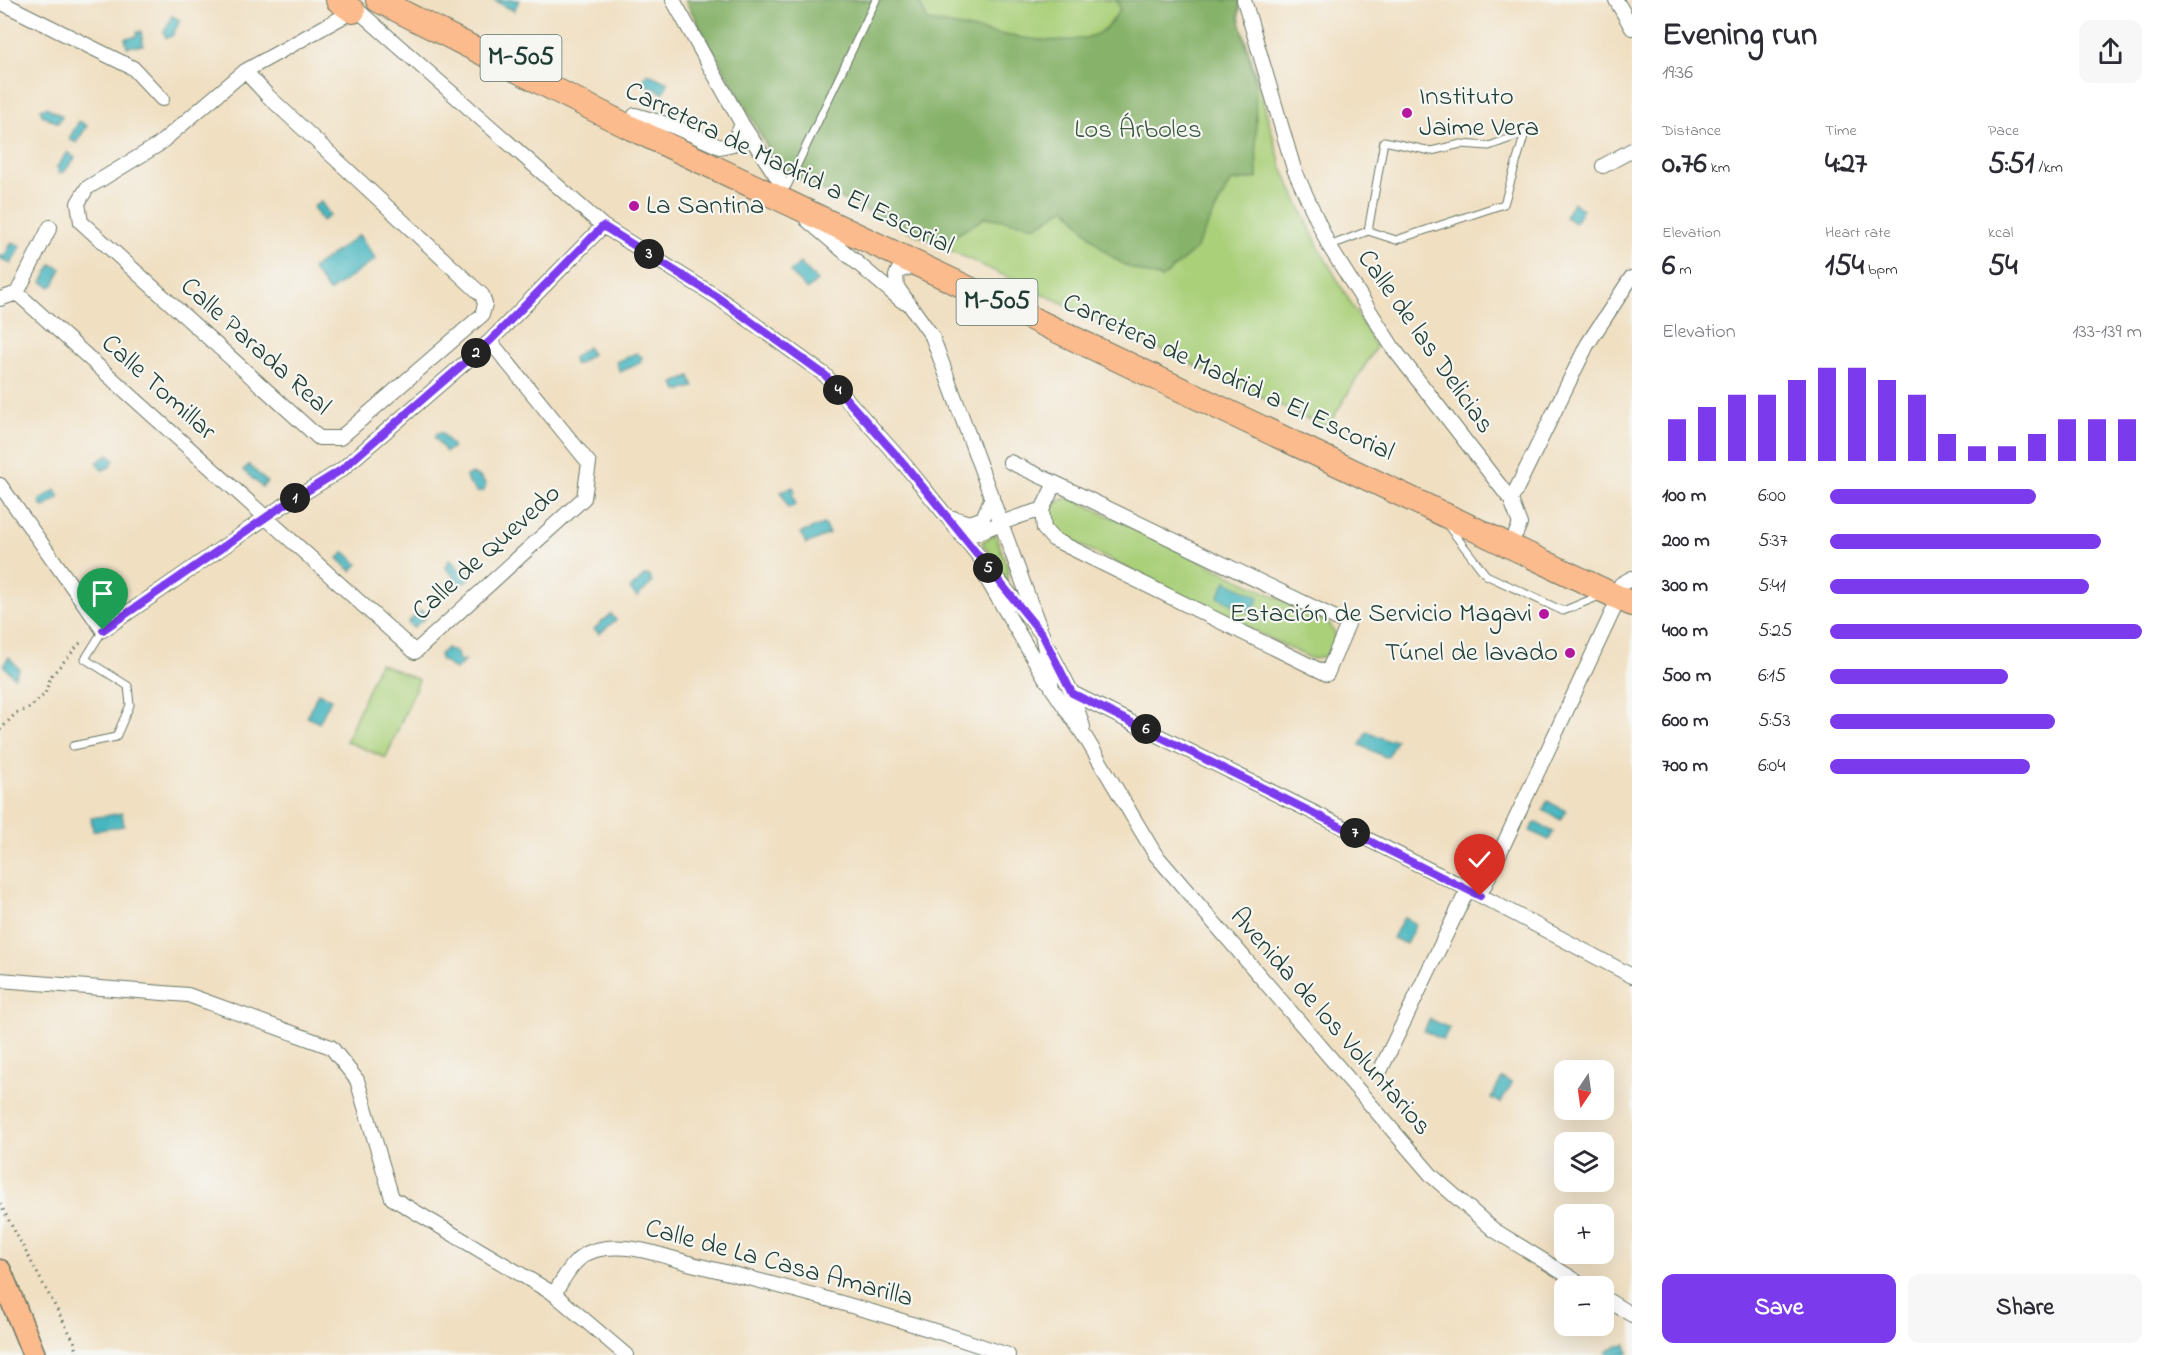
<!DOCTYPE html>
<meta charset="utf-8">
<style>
body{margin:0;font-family:"Indie Flower",sans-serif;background:#f7f7f7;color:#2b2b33;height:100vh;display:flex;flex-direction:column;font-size:22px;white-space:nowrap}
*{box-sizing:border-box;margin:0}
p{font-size:20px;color:#7c7c81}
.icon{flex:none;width:33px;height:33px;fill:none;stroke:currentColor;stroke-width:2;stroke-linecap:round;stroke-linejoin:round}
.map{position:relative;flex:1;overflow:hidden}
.sheet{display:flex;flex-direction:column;background:#fff;width:540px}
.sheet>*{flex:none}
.needle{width:39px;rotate:193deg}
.controls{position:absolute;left:1554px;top:1060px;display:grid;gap:12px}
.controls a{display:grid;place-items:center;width:60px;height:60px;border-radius:12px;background:#fff;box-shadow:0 6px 24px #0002;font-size:30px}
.pin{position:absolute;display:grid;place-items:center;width:51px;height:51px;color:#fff;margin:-62px -26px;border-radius:50% 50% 50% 0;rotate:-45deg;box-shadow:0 0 6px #0007}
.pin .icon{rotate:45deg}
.km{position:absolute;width:30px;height:30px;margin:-15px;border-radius:50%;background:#222;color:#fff;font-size:16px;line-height:30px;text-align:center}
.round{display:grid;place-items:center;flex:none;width:63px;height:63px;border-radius:12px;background:#f7f7f7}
.headline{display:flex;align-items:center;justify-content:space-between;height:102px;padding:0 30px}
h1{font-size:33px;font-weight:700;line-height:45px}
.metrics{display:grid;grid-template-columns:repeat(3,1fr);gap:9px;height:102px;padding:6px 30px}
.metrics div{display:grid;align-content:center}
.metrics b{font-size:30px;font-weight:700}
.metrics small{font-size:16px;font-weight:400}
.metrics p{font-size:16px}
.chart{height:168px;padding:12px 30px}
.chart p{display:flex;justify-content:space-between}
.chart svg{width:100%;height:108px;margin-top:6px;stroke:#7c3aed;stroke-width:6}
.cta{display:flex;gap:12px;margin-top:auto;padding:12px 30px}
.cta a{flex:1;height:69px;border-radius:12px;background:#7c3aed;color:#fff;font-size:24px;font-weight:700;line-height:69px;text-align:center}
.cta a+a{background:#f7f7f7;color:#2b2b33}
ul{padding:0 30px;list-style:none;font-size:20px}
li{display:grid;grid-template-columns:96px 72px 1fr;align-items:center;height:45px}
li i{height:15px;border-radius:8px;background:#7c3aed}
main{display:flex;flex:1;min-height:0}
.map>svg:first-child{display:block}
</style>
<main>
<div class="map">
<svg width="1632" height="1355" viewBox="0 0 1632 1355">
<rect width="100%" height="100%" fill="#f6f6f2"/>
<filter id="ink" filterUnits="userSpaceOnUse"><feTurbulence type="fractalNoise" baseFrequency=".0167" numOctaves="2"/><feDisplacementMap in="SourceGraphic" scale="12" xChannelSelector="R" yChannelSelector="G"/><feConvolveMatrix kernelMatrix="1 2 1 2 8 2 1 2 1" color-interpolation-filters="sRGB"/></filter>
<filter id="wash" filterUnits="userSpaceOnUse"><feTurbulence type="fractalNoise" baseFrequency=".008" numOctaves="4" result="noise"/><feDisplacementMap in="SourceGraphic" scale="24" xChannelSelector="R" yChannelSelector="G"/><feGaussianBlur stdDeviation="1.35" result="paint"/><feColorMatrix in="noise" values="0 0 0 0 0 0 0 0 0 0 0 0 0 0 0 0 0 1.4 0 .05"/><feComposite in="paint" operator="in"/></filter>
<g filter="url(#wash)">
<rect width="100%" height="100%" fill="#f0dfc1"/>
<!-- green -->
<path fill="#aad07a" stroke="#648657" stroke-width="1.5" d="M 685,0 L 1240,0 L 1239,17 L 1282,168 L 1318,246 L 1376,347 L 1327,428 L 780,170 Z
M 1067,498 L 1074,499 L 1325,621 C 1340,632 1335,641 1329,655 L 1316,659 L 1310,658 L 1057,534 C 1043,521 1049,503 1067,498 Z
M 995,534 L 1008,568 L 1007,582 L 982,542 Z
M 379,663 L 419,680 L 386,758 L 346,741 Z"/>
<!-- forest -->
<path fill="#87b26a" stroke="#53784f" stroke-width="1.5" d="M 685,0 L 918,0 L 928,21 C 971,27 1073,57 1106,28 C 1112,23 1116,15 1120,9 L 1116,0 L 1240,0 L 1239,17 L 1255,80 L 1257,178 L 1230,182 L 1195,250 L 1162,278 C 1111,266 1098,246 1066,207 L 1037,226 L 986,217 L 940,245 L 780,170 Z"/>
<!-- water -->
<path fill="#46b6bf" stroke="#327a7a" stroke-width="1.5" d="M 494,0 L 519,0 L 514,11 Z
M 172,16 L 180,20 L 172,36 L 166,38 L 164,32 Z
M 141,31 L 143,45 L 127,47 L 125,38 L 137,36 L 137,32 Z
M 647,73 L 668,83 L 663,93 L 642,83 Z
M 46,107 L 62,116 L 58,123 L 42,115 L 41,109 Z
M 79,121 L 87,126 L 76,143 L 69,139 Z
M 68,152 L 75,158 L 64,172 L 59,173 L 57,167 Z
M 321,202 L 330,215 L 322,221 L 313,207 Z
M 1573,203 L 1583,209 L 1575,223 L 1565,217 Z
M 359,235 L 376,259 L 329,292 L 312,269 Z
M 12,242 L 21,246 L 11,264 L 0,258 L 0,255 L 4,257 Z
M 800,263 L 817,281 L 807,290 L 790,272 Z
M 52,264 L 61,269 L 54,285 L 50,287 L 42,282 Z
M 587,347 L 592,354 L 578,364 L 574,364 L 573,358 Z
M 636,353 L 642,357 L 640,363 L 620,372 L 616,362 Z
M 690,376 L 694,387 L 677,391 L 674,383 Z
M 437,433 L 442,433 L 453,447 L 446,452 L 435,438 Z
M 108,454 L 114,460 L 110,467 L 102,470 L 97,463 Z
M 249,465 L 267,482 L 262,487 L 243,470 Z
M 471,474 L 480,477 L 486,485 L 484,491 L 477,492 L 467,481 L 466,476 Z
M 793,487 L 795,492 L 792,493 L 796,505 L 788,508 L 781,492 Z
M 55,490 L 60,497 L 45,507 L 41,506 L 40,500 Z
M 824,524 L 829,534 L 806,544 L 801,533 Z
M 345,552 L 358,564 L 351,571 L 338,558 Z
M 449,560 L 455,562 L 458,569 L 468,571 L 469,579 L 461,584 L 446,568 Z
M 645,575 L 650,576 L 652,583 L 637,597 L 630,589 Z
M 1226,581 L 1259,597 L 1251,613 L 1218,597 Z
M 422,610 L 427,616 L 413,628 L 408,622 Z
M 611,614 L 616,620 L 599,634 L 594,629 Z
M 447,648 L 457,653 L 459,661 L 465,660 L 456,670 L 440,659 L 440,654 Z
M 9,657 L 19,669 L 14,677 L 3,665 Z
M 318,693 L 331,699 L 319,723 L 307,717 Z
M 1367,731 L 1388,741 L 1392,739 L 1396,740 L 1388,756 L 1385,757 L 1360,745 Z
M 1547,801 L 1566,811 L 1561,820 L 1543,810 Z
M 122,813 L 124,826 L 93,831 L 91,818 Z
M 1535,822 L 1553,832 L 1549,840 L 1530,831 Z
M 1404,917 L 1416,924 L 1406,944 L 1393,938 Z
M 1430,1019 L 1449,1028 L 1443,1040 L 1424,1031 Z
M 1502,1078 L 1512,1083 L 1501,1103 L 1491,1098 Z
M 1626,1345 L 1628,1354 L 1608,1355 L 1606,1352 L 1617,1346 Z"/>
</g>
<g filter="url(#ink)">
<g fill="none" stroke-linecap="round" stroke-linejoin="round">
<defs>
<path id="service" d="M 787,186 L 876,0
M 1329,246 L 1368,231 L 1396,240 L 1504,204 L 1525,133 L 1489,146 L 1461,144 L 1431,151 L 1384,141 L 1368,231
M 1448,526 L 1486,575 L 1563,611 L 1597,597
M 73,746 L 116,737 L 130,705 L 128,686 L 85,659 L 103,630"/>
<path id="minor" d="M 673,0 L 742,124 L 781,183
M 1244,0 L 1294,169 L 1329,246 L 1393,348 L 1511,500 L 1520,524 L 1516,533
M 1616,0 L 1632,28
M 0,2 L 133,68 L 162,99
M 245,71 L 268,96 L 482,295 L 485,304 L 482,315 L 340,438 L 319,438 L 81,222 L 78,203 L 87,188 L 158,145 L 245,71 L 353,11 L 361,13 L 603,226 L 717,297 L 825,375 L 905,465 L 1042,634 L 1052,688 L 1087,740 L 1155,854 L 1432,1176 L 1494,1230 L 1586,1287
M 635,115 L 673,126 L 720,147 L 733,144 L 742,124
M 1603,166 L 1632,150
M 807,220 L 902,301
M 917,265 L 898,271 L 896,276 L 897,287 L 932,336 L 1039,626
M 17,293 L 415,652 L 584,498 L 589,463 L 490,341
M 0,299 L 17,293 L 50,227
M 1010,462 L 1055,483
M 0,485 L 103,630 L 278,509 L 341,470 L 490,341 L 603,226
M 1511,500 L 1587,345 L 1631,278
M 946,516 L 970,523 L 983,518 L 992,497
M 963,538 C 990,529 1013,516 1042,510 L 1044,529 L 1053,539 L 1327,674 L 1348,624 L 1055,483 L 1042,510
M 985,576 L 1047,681
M 1621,584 L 1632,578
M 1049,649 L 1072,693 L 1083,727
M 1072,693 L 1468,889 L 1632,976
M 1480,895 L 1619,598
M 0,980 L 188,995 L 331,1047 L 357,1080 L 392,1198 L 554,1294 L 626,1355
M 1381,1069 L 1468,889
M 554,1294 C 564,1278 574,1257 593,1251 C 625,1240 665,1257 696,1265 C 801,1290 905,1320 1008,1355
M 1604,1298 L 1632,1315"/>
<path id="primary" d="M 0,1271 L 34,1355"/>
<path id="trunk" d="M 338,0 L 353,11
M 378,0 L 629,127 L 1632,604"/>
</defs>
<!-- service casing -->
<use href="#service" stroke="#687665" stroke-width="9"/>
<!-- minor casing -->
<use href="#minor" stroke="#687665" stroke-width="16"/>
<!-- primary casing -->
<use href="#primary" stroke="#687665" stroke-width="25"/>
<!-- trunk casing -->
<use href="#trunk" stroke="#687665" stroke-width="26"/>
<!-- path -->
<path stroke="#687665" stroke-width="3" stroke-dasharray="1.5 4.5" stroke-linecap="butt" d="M 0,730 L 16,713 L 29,708 L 45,694 L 51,676 L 83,640
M 0,1204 L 75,1343 L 78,1355"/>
<!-- service -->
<use href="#service" stroke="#fff" stroke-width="7"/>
<!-- minor -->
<use href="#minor" stroke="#fff" stroke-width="14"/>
<!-- primary -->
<use href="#primary" stroke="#fbbb8d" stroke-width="22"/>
<!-- trunk -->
<use href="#trunk" stroke="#fbbb8d" stroke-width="24"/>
</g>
</g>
<g fill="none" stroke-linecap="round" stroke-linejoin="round" filter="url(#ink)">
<defs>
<path id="route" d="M 103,630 L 278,509 L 341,470 L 490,341 L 603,226 L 717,297 L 825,375 L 905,465 L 1042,634 L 1072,693 L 1480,896"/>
</defs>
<!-- route casing -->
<use href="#route" stroke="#fff" stroke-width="12"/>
<!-- route -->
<use href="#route" stroke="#7c3aed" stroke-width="8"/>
</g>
<!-- markers -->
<g fill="#b5179e" stroke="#f6f6f2" stroke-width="2">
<circle cx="1407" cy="113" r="6"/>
<circle cx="634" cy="206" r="6"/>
<circle cx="1544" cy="614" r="6"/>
<circle cx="1570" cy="653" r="6"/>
</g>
<g text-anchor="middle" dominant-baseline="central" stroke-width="4.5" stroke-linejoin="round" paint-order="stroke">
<!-- shield labels -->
<g fill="#f6f6f2" stroke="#60746d" stroke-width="1.5">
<rect x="480.5" y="35" width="81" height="46" rx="4.5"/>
<rect x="956.5" y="279" width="81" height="46" rx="4.5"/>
</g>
<g font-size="26" font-weight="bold" fill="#1f3d34">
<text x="521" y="58">M-505</text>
<text x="997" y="302">M-505</text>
</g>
<!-- poi labels -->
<g font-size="27" fill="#1f3d34" stroke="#f6f6f2" text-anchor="start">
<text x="1419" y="97">Instituto<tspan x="1419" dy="31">Jaime Vera</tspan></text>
<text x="646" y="206">La Santina</text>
<text x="1532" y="614" text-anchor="end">Estación de Servicio Magavi</text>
<text x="1558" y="653" text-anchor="end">Túnel de lavado</text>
</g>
<!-- park labels -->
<g font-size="27" fill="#3b5a42" stroke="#f6f6f2">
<text x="1138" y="130">Los Árboles</text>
</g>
<!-- street labels -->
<g font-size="27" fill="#1f3d34" stroke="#f6f6f2">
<text transform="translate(789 169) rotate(26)">Carretera de Madrid a El Escorial</text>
<text transform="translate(1425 342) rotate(55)">Calle de las Delicias</text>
<text transform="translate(255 347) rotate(42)">Calle Parada Real</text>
<text transform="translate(1228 378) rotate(25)">Carretera de Madrid a El Escorial</text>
<text transform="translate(158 388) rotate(42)">Calle Tomillar</text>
<text transform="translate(487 553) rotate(-42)">Calle de Quevedo</text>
<text transform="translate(1330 1022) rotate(49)">Avenida de los Voluntarios</text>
<text transform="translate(779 1264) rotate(15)">Calle de La Casa Amarilla</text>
</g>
</g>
</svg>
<div class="controls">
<a><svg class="needle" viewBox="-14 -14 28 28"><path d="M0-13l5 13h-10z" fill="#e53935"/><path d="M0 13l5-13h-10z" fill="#7c7c81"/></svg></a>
<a><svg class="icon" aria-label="layers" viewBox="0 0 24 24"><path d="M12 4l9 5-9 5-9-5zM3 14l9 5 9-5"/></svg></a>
<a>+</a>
<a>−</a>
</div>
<div class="pin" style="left:103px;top:630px;background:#1e9e55"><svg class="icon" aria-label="arrive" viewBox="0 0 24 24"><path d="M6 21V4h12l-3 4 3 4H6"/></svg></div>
<div class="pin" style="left:1480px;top:896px;background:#d93025"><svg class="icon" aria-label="check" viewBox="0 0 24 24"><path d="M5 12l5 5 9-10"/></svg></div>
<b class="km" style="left:295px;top:498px">1</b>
<b class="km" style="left:476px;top:353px">2</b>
<b class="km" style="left:649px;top:254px">3</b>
<b class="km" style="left:838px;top:390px">4</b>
<b class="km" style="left:988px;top:568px">5</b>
<b class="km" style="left:1146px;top:729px">6</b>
<b class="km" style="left:1355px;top:833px">7</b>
</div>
<section class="sheet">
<div class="headline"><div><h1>Evening run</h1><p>19:36</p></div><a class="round"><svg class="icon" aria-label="share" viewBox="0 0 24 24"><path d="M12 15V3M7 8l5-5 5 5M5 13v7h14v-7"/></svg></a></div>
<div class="metrics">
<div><p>Distance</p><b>0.76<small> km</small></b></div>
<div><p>Time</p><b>4:27</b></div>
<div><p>Pace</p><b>5:51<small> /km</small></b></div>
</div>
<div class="metrics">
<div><p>Elevation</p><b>6<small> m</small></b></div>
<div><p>Heart rate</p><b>154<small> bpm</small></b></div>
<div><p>kcal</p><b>54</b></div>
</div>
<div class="chart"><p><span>Elevation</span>133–139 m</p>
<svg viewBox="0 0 160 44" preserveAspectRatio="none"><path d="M5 44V27M15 44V22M25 44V17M35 44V17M45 44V11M55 44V6M65 44V6M75 44V11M85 44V17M95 44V33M105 44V38M115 44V38M125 44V33M135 44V27M145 44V27M155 44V27"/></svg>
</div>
<ul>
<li><b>100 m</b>6:00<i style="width:66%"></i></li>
<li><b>200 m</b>5:37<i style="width:87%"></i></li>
<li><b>300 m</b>5:41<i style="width:83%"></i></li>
<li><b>400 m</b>5:25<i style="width:100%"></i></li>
<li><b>500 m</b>6:15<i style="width:57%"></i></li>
<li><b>600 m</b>5:53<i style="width:72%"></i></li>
<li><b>700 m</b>6:04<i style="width:64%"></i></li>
</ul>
<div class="cta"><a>Save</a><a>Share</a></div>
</section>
</main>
